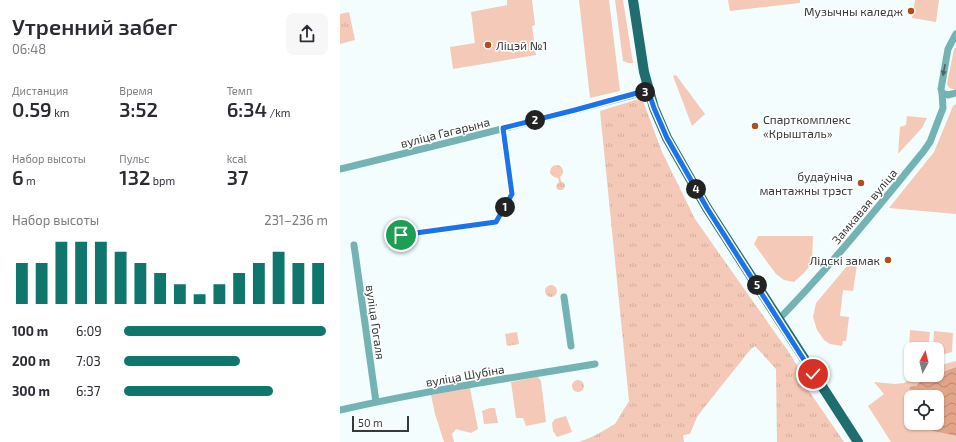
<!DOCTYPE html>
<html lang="ru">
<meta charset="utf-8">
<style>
body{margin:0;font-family:"Exo 2",sans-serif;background:#f7f7f7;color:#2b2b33;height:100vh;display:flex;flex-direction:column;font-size:15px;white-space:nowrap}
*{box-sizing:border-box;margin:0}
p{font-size:13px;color:#7c7c81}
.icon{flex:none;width:22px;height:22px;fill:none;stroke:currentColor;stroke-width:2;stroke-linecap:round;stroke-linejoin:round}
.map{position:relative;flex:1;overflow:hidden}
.sheet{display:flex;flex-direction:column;background:#fff;width:340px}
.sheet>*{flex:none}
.needle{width:26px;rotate:7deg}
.buttons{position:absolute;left:564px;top:342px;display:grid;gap:8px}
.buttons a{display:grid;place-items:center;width:40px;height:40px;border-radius:8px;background:#fff;box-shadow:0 1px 3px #0004;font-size:20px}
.scale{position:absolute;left:12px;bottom:10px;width:57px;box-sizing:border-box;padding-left:4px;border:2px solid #353939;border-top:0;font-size:11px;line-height:14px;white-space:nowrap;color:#353939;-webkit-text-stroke:3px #fff;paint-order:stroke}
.pin{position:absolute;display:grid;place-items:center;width:34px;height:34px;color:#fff;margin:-17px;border:2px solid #fff;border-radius:50%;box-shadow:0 1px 4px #0007}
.km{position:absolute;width:20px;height:20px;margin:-10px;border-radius:50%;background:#222;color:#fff;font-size:11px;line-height:20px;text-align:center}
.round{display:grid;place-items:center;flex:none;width:42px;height:42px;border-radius:8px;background:#f7f7f7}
.overview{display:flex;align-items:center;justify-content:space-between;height:68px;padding:0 12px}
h1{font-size:22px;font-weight:600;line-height:30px}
.stats{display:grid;grid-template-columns:repeat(3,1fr);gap:6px;height:68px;padding:4px 12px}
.stats div{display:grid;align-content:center}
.stats b{font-size:20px;font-weight:600}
.stats small{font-size:11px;font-weight:400}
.stats p{font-size:11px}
.chart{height:112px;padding:8px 12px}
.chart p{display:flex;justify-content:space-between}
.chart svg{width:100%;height:72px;margin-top:4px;stroke:#0f766e;stroke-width:6}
ul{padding:0 12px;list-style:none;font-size:13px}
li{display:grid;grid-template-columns:64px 48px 1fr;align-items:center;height:30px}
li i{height:10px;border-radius:5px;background:#0f766e}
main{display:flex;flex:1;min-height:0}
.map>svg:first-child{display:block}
</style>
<main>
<section class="sheet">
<div class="overview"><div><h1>Утренний забег</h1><p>06:48</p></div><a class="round"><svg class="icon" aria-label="share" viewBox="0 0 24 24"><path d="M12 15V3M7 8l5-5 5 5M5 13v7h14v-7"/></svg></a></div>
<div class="stats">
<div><p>Дистанция</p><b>0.59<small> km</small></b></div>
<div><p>Время</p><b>3:52</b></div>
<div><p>Темп</p><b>6:34<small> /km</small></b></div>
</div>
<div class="stats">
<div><p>Набор высоты</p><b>6<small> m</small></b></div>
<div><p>Пульс</p><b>132<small> bpm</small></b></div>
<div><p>kcal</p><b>37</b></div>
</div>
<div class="chart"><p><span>Набор высоты</span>231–236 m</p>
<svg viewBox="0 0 160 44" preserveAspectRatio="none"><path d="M5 44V19M15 44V19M25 44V6M35 44V6M45 44V6M55 44V12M65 44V19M75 44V25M85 44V32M95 44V38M105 44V32M115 44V25M125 44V19M135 44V12M145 44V19M155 44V19"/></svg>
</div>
<ul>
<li><b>100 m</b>6:09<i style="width:99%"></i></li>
<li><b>200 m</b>7:03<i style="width:57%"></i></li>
<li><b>300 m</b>6:37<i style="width:73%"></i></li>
</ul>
</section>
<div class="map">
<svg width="616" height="442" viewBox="0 0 616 442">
<defs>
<pattern id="park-tufts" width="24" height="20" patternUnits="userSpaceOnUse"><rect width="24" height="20" fill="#f4c9b7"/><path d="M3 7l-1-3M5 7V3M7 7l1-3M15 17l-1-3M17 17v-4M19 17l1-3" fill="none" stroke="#d2ad9e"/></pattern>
<pattern id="water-waves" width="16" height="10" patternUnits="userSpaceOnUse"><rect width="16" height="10" fill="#e2a389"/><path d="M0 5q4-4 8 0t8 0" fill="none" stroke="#b88671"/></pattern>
</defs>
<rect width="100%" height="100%" fill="#f3fdfd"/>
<!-- green -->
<path fill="#f4c9b7" d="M 167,0 L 192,0 L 195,25 L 192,26 L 196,55 L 113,69 L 110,47 L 135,43 L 131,12 L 167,5 Z
M 239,0 L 269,0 L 280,91 L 250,98 Z
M 275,0 L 283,0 L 293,63 L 288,63 L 283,61 Z
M 388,0 L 460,0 L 460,3 L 390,11 Z
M 575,0 L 599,0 L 596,22 L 572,18 Z
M 615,48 L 616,48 L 616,89 C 611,89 609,89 607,84 L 614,49 Z
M 336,75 L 365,114 L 352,126 L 333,76 Z
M 616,104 L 616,214 L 549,208 L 594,152 L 613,106 Z
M 567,116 L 587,118 L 582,128 L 558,154 L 560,127 L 566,125 Z
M 418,236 L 473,236 L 472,263 L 464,273 L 454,282 L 444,280 L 436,274 L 414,244 Z
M 513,259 L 517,265 L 513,291 L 503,290 L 500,316 L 509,317 L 506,341 L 503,341 L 502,346 L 490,344 L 484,340 L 477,330 L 473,317 L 476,303 Z
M 570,330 L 590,332 L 588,349 L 573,349 L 573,348 L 569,347 Z
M 594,331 L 613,333 L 612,352 L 605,354 L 597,353 L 597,349 L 593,349 Z
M 616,361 L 616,367 L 597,374 L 597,366 Z
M 578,375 L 594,375 L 583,379 L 569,394 L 571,402 L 571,423 L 582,423 L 593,431 L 616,436 L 616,442 L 551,442 L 528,406 L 544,394 L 534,382 L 555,384 L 564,383 Z
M 197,377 L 199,378 L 201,381 L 206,422 L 186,426 L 183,418 L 176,418 L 171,382 Z
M 130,388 L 138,429 L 131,433 L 116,429 L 112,434 L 114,442 L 104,442 L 95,414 L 91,395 Z
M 150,408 L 155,408 L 158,423 L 144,424 L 142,411 Z
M 226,416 L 232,432 L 217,437 L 213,431 L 212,423 L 215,419 Z"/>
<!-- park -->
<path fill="url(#park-tufts)" d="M 9,12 L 15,40 L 0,44 L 0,14 Z
M 302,98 L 322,152 L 355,219 L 450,354 L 464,377 L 469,391 L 504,442 L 437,442 L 436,369 L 415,346 L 410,350 L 363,409 L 357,417 L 350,434 L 343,435 L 344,442 L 239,442 L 254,436 L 275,424 L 289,401 L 260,111 Z
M 217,165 C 224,166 225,173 220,177 L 221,181 L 224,183 C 226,186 225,188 222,190 L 218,190 L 216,187 L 217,184 L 219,182 L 218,178 L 214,177 L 210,173 C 210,169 212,165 217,165 Z
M205 291a6 6 0 1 1 12 0a6 6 0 1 1-12 0Z
M 177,332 L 179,344 L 167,346 L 165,334 Z
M232 386a6 6 0 1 1 12 0a6 6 0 1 1-12 0Z"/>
<!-- water -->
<path fill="url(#water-waves)" d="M 616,367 L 616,436 L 593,431 L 582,423 L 597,423 L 597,397 L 571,397 L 571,402 L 569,394 L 570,387 L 576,386 L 583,379 L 594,375 L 597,375 L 597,374 Z"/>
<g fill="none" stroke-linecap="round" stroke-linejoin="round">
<!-- street -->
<path stroke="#74b3b4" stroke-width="7" d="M 616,34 L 608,49 L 601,89 L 602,93 L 608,95 L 616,93
M 0,169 C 103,144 206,118 308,91
M 61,235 L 156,222 L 172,194 L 163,128
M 14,245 L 36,402
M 224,297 L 231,346
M 438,320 C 490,267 536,209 583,152 L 590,142 L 603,108 L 602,93
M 0,410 C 84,391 170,378 255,364"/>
<!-- primary -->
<path stroke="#1f6d6f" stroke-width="10" d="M 293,0 L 304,72 L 314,108 L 327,138 L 367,208 L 518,442"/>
</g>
<!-- one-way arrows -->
<defs><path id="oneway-solid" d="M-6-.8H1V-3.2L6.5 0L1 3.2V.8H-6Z"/></defs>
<use fill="#4b6464" href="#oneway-solid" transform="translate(604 70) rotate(101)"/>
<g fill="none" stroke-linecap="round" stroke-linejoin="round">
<defs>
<path id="route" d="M 61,235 L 156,222 L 172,194 L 163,128 L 235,110 L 308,90 L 314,108 L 327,138 L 367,208 L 473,374"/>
</defs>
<!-- route casing -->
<use href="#route" stroke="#fff" stroke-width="8"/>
<!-- route -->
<use href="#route" stroke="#1a73e8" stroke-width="5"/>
</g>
<!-- markers -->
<g fill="#b24e1a" stroke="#fff" stroke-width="1.5">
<circle cx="571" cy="11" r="4"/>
<circle cx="148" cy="45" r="4"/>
<circle cx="415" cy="126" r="4"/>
<circle cx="521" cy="183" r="4"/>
<circle cx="548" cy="260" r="4"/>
</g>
<g text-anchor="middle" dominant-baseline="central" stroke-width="3" stroke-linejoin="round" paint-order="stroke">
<!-- poi labels -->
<g font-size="12" fill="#353939" stroke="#fff" text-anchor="end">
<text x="563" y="11">Музычны каледж</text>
<text x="156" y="45" text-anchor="start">Ліцэй №1</text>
<text x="423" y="119" text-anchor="start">Спарткомплекс<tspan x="423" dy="14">«Крышталь»</tspan></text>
<text x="513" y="176">будаўніча<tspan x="513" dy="14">мантажны трэст</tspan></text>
<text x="540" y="260">Лідскі замак</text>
</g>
<!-- street labels -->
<g font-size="12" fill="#353939" stroke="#fff">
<text transform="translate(105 132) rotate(-14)">вуліца Гагарына</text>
<text transform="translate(524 206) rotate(-50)">Замкавая вуліца</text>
<text transform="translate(36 322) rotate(82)">вуліца Гогаля</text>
<text transform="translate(125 375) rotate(-10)">вуліца Шубіна</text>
</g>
</g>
</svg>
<div class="buttons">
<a><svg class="needle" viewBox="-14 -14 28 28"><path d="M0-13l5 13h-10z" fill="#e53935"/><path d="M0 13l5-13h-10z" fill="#7c7c81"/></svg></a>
<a><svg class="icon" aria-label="locate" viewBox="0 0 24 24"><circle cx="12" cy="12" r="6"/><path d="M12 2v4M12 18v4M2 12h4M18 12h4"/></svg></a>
</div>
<div class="scale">50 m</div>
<div class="pin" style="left:61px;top:235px;background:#1e9e55"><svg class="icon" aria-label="arrive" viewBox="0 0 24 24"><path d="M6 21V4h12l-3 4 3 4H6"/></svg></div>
<div class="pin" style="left:473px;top:374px;background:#d93025"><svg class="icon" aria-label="check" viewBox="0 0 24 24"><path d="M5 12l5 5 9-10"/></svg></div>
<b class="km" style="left:165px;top:207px">1</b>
<b class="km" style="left:195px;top:120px">2</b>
<b class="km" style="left:305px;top:92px">3</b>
<b class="km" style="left:356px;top:189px">4</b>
<b class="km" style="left:417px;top:285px">5</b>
</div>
</main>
